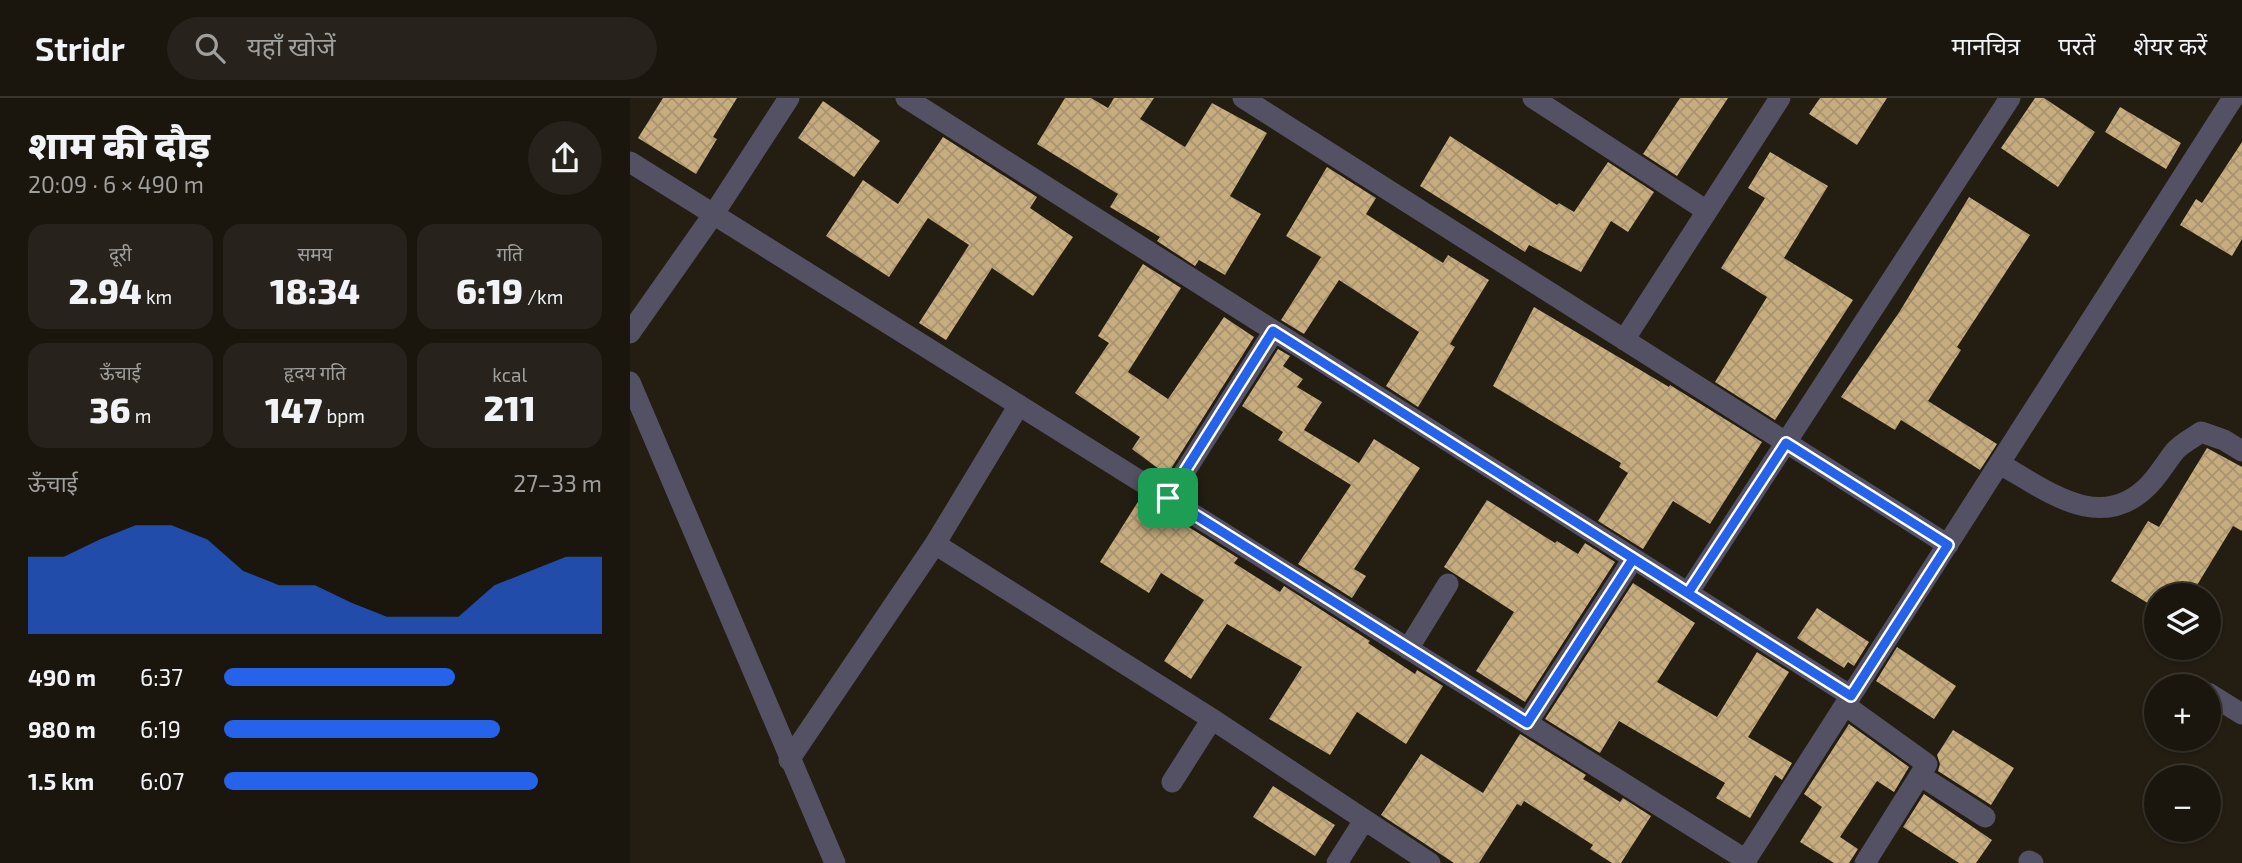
<!DOCTYPE html>
<html lang="hi">
<meta charset="utf-8">
<style>
body{margin:0;font-family:"Exo 2","Noto Sans Devanagari",sans-serif;background:#27231c;color:#f1f3f6;height:100vh;display:flex;flex-direction:column;font-size:26px;white-space:nowrap}
*{box-sizing:border-box;margin:0}
p{font-size:23px;color:#9f9f9e}
.icon{flex:none;width:38px;height:38px;fill:none;stroke:currentColor;stroke-width:2;stroke-linecap:round;stroke-linejoin:round}
.map{position:relative;flex:1;overflow:hidden}
.panel{display:flex;flex-direction:column;background:#1a160e;width:630px}
.panel>*{flex:none}
.controls{position:absolute;left:1514px;top:485px;display:grid;gap:14px}
.controls a{display:grid;place-items:center;width:77px;height:77px;border-radius:50%;background:#1a160e;box-shadow:0 2px 5px #0004,0 0 0 2px #38352e;font-size:35px}
.pin{position:absolute;display:grid;place-items:center;width:60px;height:60px;color:#fff;margin:-30px;border-radius:14px;box-shadow:0 4px 10px #0006}
.round{display:grid;place-items:center;flex:none;width:74px;height:74px;border-radius:37px;background:#27231c}
.summary{display:flex;align-items:center;justify-content:space-between;height:119px;padding:0 28px}
h1{font-size:38px;font-weight:800;line-height:52px}
.figures{display:grid;grid-template-columns:repeat(3,1fr);gap:10px;height:119px;padding:7px 28px}
.figures div{display:grid;align-content:center;border-radius:18px;background:#27231c;text-align:center}
.figures b{font-size:35px;font-weight:800}
.figures small{font-size:19px;font-weight:400}
.figures p{font-size:19px}
.chart{height:196px;padding:14px 28px}
.chart p{display:flex;justify-content:space-between}
.chart svg{width:100%;height:126px;margin-top:7px;fill:#2563eb;opacity:.7}
ul{padding:0 28px;list-style:none;font-size:23px}
li{display:grid;grid-template-columns:112px 84px 1fr;align-items:center;height:52px}
li i{height:18px;border-radius:9px;background:#2563eb}
header{display:flex;align-items:center;gap:42px;box-sizing:border-box;height:98px;padding:0 35px;background:#1a160e;border-bottom:2px solid #38352e}
header strong{font-size:33px}
nav{display:flex;gap:38px;margin-inline-start:auto;font-size:24px}
.search{width:490px;height:63px;background:#27231c;display:flex;align-items:center;gap:18px;box-sizing:border-box;padding:0 24px;border-radius:38px;color:#9f9f9e;font-size:26px}
main{display:flex;flex:1;min-height:0}
.map>svg:first-child{display:block}
</style>
<header>
<strong>Stridr</strong>
<div class="search"><svg class="icon" aria-label="search" viewBox="0 0 24 24"><circle cx="10" cy="10" r="6"/><path d="M15 15l6 6"/></svg>यहाँ खोजें</div>
<nav><a>मानचित्र</a><a>परतें</a><a>शेयर करें</a></nav>
</header>
<main>
<section class="panel">
<div class="summary"><div><h1>शाम की दौड़</h1><p>20:09 · 6 × 490 m</p></div><a class="round"><svg class="icon" aria-label="share" viewBox="0 0 24 24"><path d="M12 15V3M7 8l5-5 5 5M5 13v7h14v-7"/></svg></a></div>
<div class="figures">
<div><p>दूरी</p><b>2.94<small> km</small></b></div>
<div><p>समय</p><b>18:34</b></div>
<div><p>गति</p><b>6:19<small> /km</small></b></div>
</div>
<div class="figures">
<div><p>ऊँचाई</p><b>36<small> m</small></b></div>
<div><p>हृदय गति</p><b>147<small> bpm</small></b></div>
<div><p>kcal</p><b>211</b></div>
</div>
<div class="chart"><p><span>ऊँचाई</span>27–33 m</p>
<svg viewBox="0 0 160 44" preserveAspectRatio="none"><path d="M0 44V17L10 17L20 11L30 6L40 6L50 11L60 22L70 27L80 27L90 33L100 38L110 38L120 38L130 27L140 22L150 17L160 17V44z"/></svg>
</div>
<ul>
<li><b>490 m</b>6:37<i style="width:61%"></i></li>
<li><b>980 m</b>6:19<i style="width:73%"></i></li>
<li><b>1.5 km</b>6:07<i style="width:83%"></i></li>
</ul>
</section>
<div class="map">
<svg width="1612" height="765" viewBox="0 0 1612 765">
<defs>
<pattern id="building-cross-hatch" width="8" height="8" patternUnits="userSpaceOnUse" patternTransform="scale(1.75)"><rect width="8" height="8" fill="#c7ac7e"/><path d="M0 0l8 8M0 8l8-8" fill="none" stroke="#a89370"/></pattern>
</defs>
<rect width="100%" height="100%" fill="#231d12"/>
<!-- building -->
<path fill="url(#building-cross-hatch)" d="M 33,0 L 107,0 L 83,39 L 87,41 L 66,76 L 8,40 Z
M 435,0 L 461,0 L 478,10 L 484,0 L 524,0 L 510,21 L 555,49 L 582,5 L 637,35 L 600,98 L 631,116 L 595,177 L 569,162 L 565,168 L 527,143 L 530,139 L 480,109 L 488,96 L 407,46 Z
M 1050,0 L 1098,0 L 1047,78 L 1013,56 Z
M 1190,0 L 1257,0 L 1227,47 L 1179,16 Z
M 1405,0 L 1414,0 L 1465,34 L 1428,89 L 1371,50 Z
M 193,3 L 250,43 L 224,79 L 168,40 Z
M 1490,9 L 1551,45 L 1536,71 L 1475,34 Z
M 820,38 L 927,107 L 929,105 L 944,114 L 978,64 L 1024,94 L 998,134 L 981,123 L 951,174 L 899,147 L 895,154 L 790,88 Z
M 313,39 L 407,99 L 400,110 L 443,139 L 403,198 L 362,170 L 316,242 L 289,225 L 339,147 L 298,120 L 259,179 L 196,138 L 233,82 L 268,106 Z
M 1612,44 L 1612,141 L 1602,158 L 1550,127 L 1566,101 L 1572,105 Z
M 1140,54 L 1198,88 L 1154,160 L 1223,202 L 1145,322 L 1085,284 L 1137,199 L 1091,170 L 1135,100 L 1118,90 Z
M 697,69 L 746,100 L 736,116 L 813,165 L 818,157 L 859,182 L 820,246 L 825,249 L 788,309 L 756,288 L 789,234 L 709,182 L 674,236 L 651,222 L 691,159 L 656,138 Z
M 1339,99 L 1400,137 L 1327,249 L 1331,252 L 1298,303 L 1367,346 L 1350,372 L 1271,322 L 1265,332 L 1211,299 L 1270,213 Z
M 513,166 L 551,190 L 498,274 L 538,301 L 594,219 L 624,239 L 537,377 L 502,351 L 510,339 L 445,295 L 479,245 L 468,238 Z
M 904,209 L 1039,289 L 1040,287 L 1132,344 L 1080,426 L 1043,403 L 1013,451 L 968,423 L 998,375 L 989,369 L 991,365 L 863,288 Z
M 648,251 L 660,258 L 653,268 L 673,281 L 667,289 L 692,304 L 674,332 L 729,365 L 744,341 L 790,370 L 724,471 L 736,478 L 722,500 L 668,466 L 721,387 L 648,342 L 653,334 L 612,308 Z
M 1577,350 L 1612,369 L 1612,433 L 1603,428 L 1561,497 L 1526,497 L 1526,510 L 1481,483 L 1518,423 L 1529,429 Z
M 511,399 L 608,460 L 604,465 L 650,494 L 654,488 L 740,543 L 738,545 L 785,576 L 787,572 L 813,588 L 776,646 L 727,614 L 700,657 L 639,621 L 672,569 L 597,526 L 561,581 L 534,563 L 574,502 L 531,475 L 519,495 L 470,464 Z
M 857,402 L 925,445 L 927,443 L 948,456 L 955,445 L 985,464 L 895,604 L 846,573 L 884,514 L 814,469 Z
M 1003,485 L 1065,525 L 1027,584 L 1087,619 L 1127,554 L 1159,574 L 1118,639 L 1162,665 L 1152,682 L 1145,677 L 1120,720 L 1086,700 L 1095,685 L 989,623 L 970,655 L 915,621 Z
M 1187,510 L 1239,544 L 1224,568 L 1218,564 L 1214,570 L 1167,540 Z
M 1267,549 L 1326,588 L 1304,621 L 1246,583 Z
M 1219,626 L 1279,669 L 1264,694 L 1247,683 L 1210,739 L 1228,751 L 1219,765 L 1204,765 L 1170,744 L 1192,709 L 1174,696 Z
M 1323,632 L 1384,670 L 1361,707 L 1308,673 L 1310,666 L 1307,657 Z
M 890,636 L 956,677 L 953,681 L 990,704 L 993,700 L 1021,718 L 991,765 L 982,765 L 960,751 L 963,747 L 894,703 L 891,708 L 887,706 L 849,765 L 824,765 L 751,717 L 791,656 L 853,695 Z
M 643,688 L 705,727 L 685,758 L 623,719 Z
M 1294,696 L 1362,742 L 1346,765 L 1329,765 L 1273,729 Z"/>
<g fill="none" stroke-linecap="round" stroke-linejoin="round">
<!-- street -->
<path stroke="#555164" stroke-width="21" d="M 276,0 L 1221,598
M 613,0 L 1318,447
M 903,0 L 1077,113
M 0,64 L 1116,762
M 0,235 L 83,117 L 159,0
M 994,242 L 1150,0
M 0,284 L 205,765
M 1370,366 C 1416,392 1471,437 1519,387 C 1529,377 1536,364 1545,353 C 1552,345 1563,340 1571,334 L 1594,342 L 1612,353
M 538,400 L 644,233
M 305,446 L 582,621 L 800,765
M 1058,495 L 1380,0
M 778,551 L 818,486
M 1578,595 L 1612,616
M 1215,607 L 1297,666 L 1235,765
M 897,625 L 1003,461
M 159,662 L 305,446 L 389,307
M 1291,678 L 1355,719
M 542,684 L 582,621
M 1399,763 L 1403,765
M 707,765 L 733,724
M 1114,765 L 1603,0"/>
</g>
<g fill="none" stroke-linecap="round" stroke-linejoin="round">
<defs>
<path id="route" d="M 538,400 L 897,625 L 1003,461 L 1221,598 L 1318,447 L 1156,345 L 1058,495 C 920,408 782,320 643,233 L 538,400"/>
</defs>
<!-- route casing -->
<use href="#route" stroke="#fff" stroke-width="14"/>
<!-- route -->
<use href="#route" stroke="#2563eb" stroke-width="9"/>
</g>
</svg>
<div class="controls">
<a><svg class="icon" aria-label="layers" viewBox="0 0 24 24"><path d="M12 4l9 5-9 5-9-5zM3 14l9 5 9-5"/></svg></a>
<a>+</a>
<a>−</a>
</div>
<div class="pin" style="left:538px;top:400px;background:#1e9e55"><svg class="icon" aria-label="arrive" viewBox="0 0 24 24"><path d="M6 21V4h12l-3 4 3 4H6"/></svg></div>
</div>
</main>
